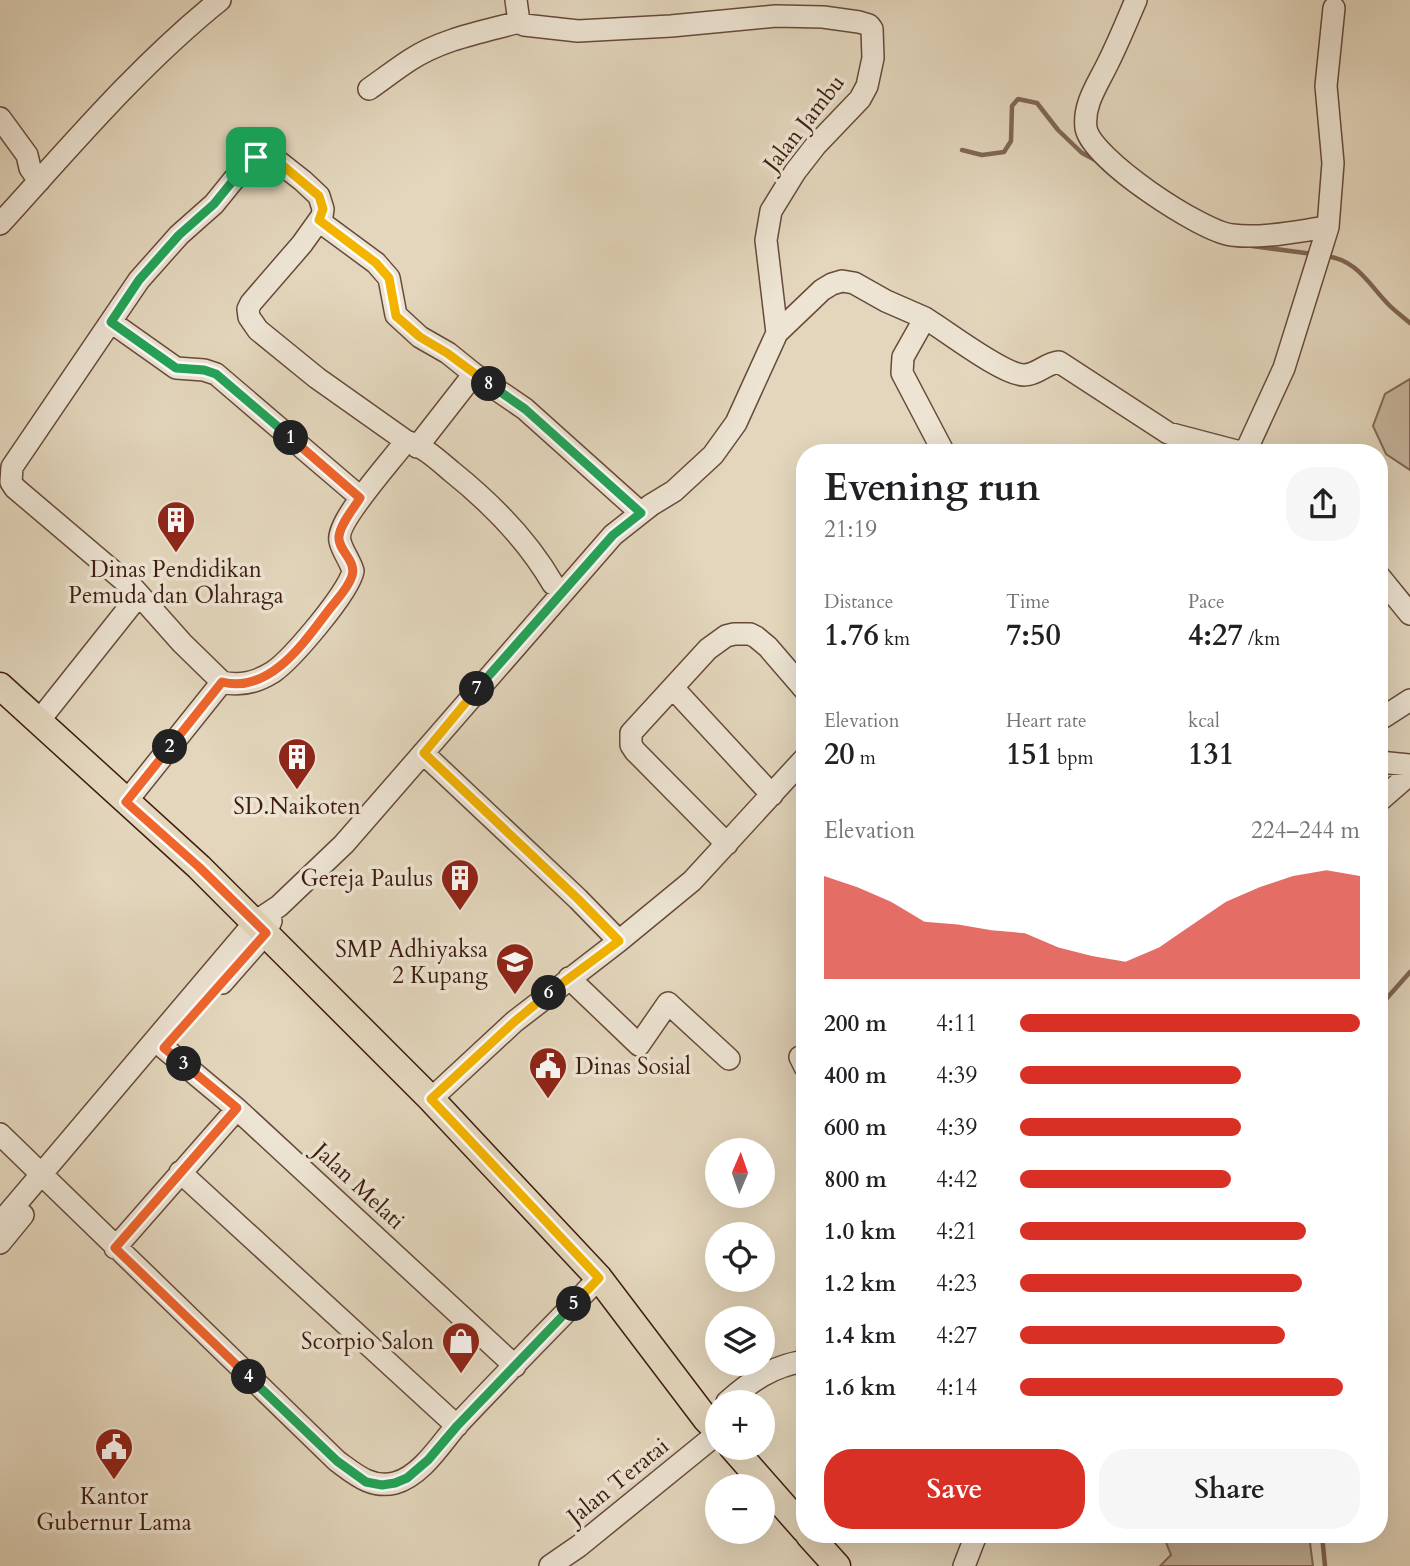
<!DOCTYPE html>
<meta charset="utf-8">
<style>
body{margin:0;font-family:Cardo,serif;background:#f6f6f6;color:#202124;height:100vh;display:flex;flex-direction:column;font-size:26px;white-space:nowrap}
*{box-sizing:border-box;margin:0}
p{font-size:23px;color:#757577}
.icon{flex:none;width:38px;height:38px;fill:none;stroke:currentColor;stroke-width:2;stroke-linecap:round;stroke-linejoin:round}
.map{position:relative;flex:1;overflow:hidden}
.panel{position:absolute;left:796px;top:444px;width:592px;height:1099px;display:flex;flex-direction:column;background:#fff;border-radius:28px;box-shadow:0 7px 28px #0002}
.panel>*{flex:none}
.needle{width:46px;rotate:2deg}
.buttons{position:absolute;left:705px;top:1138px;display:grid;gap:14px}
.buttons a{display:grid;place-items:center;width:70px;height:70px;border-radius:50%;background:#fff;box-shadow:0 7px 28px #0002;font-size:35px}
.pin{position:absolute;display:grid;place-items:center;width:60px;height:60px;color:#fff;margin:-30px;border-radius:14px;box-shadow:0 4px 10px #0006}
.km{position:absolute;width:35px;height:35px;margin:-18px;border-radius:50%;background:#222;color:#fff;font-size:19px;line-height:35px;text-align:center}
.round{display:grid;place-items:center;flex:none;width:74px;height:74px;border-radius:28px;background:#f6f6f6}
.headline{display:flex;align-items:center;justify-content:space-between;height:119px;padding:0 28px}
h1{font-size:38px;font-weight:800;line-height:52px}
.metrics{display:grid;grid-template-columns:repeat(3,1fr);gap:10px;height:119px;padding:7px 28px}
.metrics div{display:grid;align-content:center}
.metrics b{font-size:30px;font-weight:800}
.metrics small{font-size:19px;font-weight:400}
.metrics p{font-size:19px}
.chart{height:196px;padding:14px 28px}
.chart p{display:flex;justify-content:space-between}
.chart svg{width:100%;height:126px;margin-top:7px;fill:#d93025;opacity:.7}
.cta{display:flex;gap:14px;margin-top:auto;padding:14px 28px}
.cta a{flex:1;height:80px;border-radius:28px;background:#d93025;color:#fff;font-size:28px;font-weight:800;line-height:80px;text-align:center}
.cta a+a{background:#f6f6f6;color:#202124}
ul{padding:0 28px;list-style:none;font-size:23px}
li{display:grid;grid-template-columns:112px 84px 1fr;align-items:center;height:52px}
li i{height:18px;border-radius:9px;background:#d93025}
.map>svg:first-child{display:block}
</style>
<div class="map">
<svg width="1410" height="1566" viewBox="0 0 1410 1566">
<rect width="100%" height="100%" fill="#e3d6bc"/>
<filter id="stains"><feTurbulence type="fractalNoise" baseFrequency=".00286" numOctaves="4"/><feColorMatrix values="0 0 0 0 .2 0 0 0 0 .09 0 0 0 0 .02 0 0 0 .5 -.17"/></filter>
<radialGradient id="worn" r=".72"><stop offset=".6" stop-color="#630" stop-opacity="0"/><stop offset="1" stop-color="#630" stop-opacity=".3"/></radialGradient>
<!-- green -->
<path fill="#c7b69f" stroke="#826957" stroke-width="2" d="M 1410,379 L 1410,470 L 1386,454 L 1373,426 L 1385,394 Z
M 1163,1535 L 1309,1535 L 1313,1566 L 1160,1566 L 1171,1555 Z"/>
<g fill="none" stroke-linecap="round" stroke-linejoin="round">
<!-- stream -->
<path stroke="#7f6653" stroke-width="4.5" d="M 962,150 L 982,155 L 1004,152 L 1011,141 L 1012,106 L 1018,99 L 1037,103 L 1058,130 L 1082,153 L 1099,162
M 1252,246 L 1313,254
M 1325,256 C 1357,259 1369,285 1389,305 C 1395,311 1403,317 1410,323
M 1379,1007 L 1410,972
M 1322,1535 L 1325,1566"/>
<defs>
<path id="minor" d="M 516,0 L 519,22 L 524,25 L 578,31 L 671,26 L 776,16 L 823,17 L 859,22 L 869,25 L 872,29 L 873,58 L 867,86 L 860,99 L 816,145 L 795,172 L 771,211 L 766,240 L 777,333
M 1136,0 C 1127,21 1118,43 1108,63 C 1098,84 1083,104 1086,128 C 1091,159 1202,232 1232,235 C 1263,239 1298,231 1328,227
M 369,89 C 382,80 396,69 410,60 C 442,39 482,32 519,22
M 0,118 L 27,155 L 30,168 L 39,181
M 319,221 L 376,263 L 389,278 L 396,315 L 420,337 L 448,353 L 474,374 L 525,409 L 641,513
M 0,224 C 70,147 138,66 220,0
M 925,318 C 945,330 1003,375 1024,375 C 1037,375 1046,363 1059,362 L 1168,433 L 1244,453
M 111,322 L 176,368 L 204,370 L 216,374 L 360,497
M 417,447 L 474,374
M 1245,453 L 1284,368 L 1328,227 L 1333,163 L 1326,86 L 1334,8
M 1379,576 L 1410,614
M 222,682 C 241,687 257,682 273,672 C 292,659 349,592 353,571 C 350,560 342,551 340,541 C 335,522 393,459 406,441
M 673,688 L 772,795
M 1379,720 L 1410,700
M 38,722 L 139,595
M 423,753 L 578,899 L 619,941
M 1379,762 L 1410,765
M 1379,801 L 1410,774
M 126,802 L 222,682 L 182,643 L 134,589 L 15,488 L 11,482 L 12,467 L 139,280 L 179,235 L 214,204 L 248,162 L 256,157 L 264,155 L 275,159 L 303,181 L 319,196 L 323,209 L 322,216 L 302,244 L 251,303 L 248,309 L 249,317 L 258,330 L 317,378 L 406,441 C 423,446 438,460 451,471 C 491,503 527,539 553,584
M 727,844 L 635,751 L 631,745 L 631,733 L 708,649 L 726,636 L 734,634 L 750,634 L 756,637 L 768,647 L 805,690
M 569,978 L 639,1045 L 668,1003 L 729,1059
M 222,983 L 266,933 L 271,921
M 164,1048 L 237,1109 L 515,1366
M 800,1057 L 805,1067
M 431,1099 L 514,1022 L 619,941 L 692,881 L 805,758
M 0,1134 L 337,1461 C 355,1474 371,1489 395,1483 C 421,1476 440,1445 457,1425 C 504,1375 552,1327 599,1278
M 180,1172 L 457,1426
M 0,1223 L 255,922 L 279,906 L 344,844 L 613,535 L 651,505 L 674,491 L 713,455 L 736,423 L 777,333 L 822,290 L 832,284 L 842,281 L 854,283 L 886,301 L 925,318 L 903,357 L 902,373 L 944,453
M 0,1243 L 23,1215
M 115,1248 L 237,1109
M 727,1402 C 751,1381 772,1366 805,1361
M 550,1566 L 579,1546 L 718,1433
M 964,1566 L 976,1535"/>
<path id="major" d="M 0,686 L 199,867 L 431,1099 L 599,1278 L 706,1419 L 718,1431
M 732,1447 L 805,1530
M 809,1535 L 837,1566"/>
</defs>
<!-- minor casing -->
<use href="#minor" stroke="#674a3a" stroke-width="24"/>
<!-- major casing -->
<use href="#major" stroke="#3e1c0f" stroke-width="29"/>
<!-- minor -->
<use href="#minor" stroke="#ede4d3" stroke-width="21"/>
<!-- major -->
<use href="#major" stroke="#e3d6bc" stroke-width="26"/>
</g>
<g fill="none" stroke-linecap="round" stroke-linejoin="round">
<defs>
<path id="split-1" d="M 256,157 L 248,162 L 214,204 L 179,235 L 139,280 L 111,322 L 176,368 L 204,370 L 216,374 L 291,438"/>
<path id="split-2" d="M 170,747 L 222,682 C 269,694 303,644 328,611 C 336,600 348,589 352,576 C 357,560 337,550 339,536 C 341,523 354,508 360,498 L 291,438"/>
<path id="split-3" d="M 170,747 L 126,802 L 199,867 L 266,933 L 164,1048 L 184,1064"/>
<path id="split-4" d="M 184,1064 L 237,1108 L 115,1248 L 249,1377"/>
<path id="split-5" d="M 249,1377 L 337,1461 L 366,1482 L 382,1485 L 395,1483 L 407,1478 L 428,1460 L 457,1426 L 574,1304"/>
<path id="split-6" d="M 549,993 L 514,1022 L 431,1099 L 599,1278 L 574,1304"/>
<path id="split-7" d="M 477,689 L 424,753 L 578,899 L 619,941 L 549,993"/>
<path id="split-8" d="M 477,689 L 613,535 L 641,513 L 525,409 L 489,384"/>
<path id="split-9" d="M 256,157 L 264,155 L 275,159 L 319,196 L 323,209 L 319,220 L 376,263 L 389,278 L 396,316 L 420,337 L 447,353 L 489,384"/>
</defs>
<!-- split-1 casing -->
<use href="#split-1" stroke="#fff" stroke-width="14"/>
<!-- split-2 casing -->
<use href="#split-2" stroke="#fff" stroke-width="14"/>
<!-- split-3 casing -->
<use href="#split-3" stroke="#fff" stroke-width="14"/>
<!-- split-4 casing -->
<use href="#split-4" stroke="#fff" stroke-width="14"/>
<!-- split-5 casing -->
<use href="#split-5" stroke="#fff" stroke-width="14"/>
<!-- split-6 casing -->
<use href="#split-6" stroke="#fff" stroke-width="14"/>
<!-- split-7 casing -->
<use href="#split-7" stroke="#fff" stroke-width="14"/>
<!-- split-8 casing -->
<use href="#split-8" stroke="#fff" stroke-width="14"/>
<!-- split-9 casing -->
<use href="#split-9" stroke="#fff" stroke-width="14"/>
<!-- split-1 -->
<use href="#split-1" stroke="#22a559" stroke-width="9"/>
<!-- split-2 -->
<use href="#split-2" stroke="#f0652b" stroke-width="9"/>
<!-- split-3 -->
<use href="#split-3" stroke="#f0652b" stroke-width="9"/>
<!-- split-4 -->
<use href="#split-4" stroke="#f0652b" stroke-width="9"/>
<!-- split-5 -->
<use href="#split-5" stroke="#22a559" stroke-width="9"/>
<!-- split-6 -->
<use href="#split-6" stroke="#f5b400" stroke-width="9"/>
<!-- split-7 -->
<use href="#split-7" stroke="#f5b400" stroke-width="9"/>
<!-- split-8 -->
<use href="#split-8" stroke="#22a559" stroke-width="9"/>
<!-- split-9 -->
<use href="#split-9" stroke="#f5b400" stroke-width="9"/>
</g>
<!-- icons -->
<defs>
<symbol id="building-pin" viewBox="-11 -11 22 30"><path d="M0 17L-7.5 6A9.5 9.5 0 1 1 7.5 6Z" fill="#8f2418" stroke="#ede4d3"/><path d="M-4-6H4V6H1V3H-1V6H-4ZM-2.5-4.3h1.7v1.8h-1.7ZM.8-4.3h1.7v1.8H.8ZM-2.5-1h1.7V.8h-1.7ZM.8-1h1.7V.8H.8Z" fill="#fff"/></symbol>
<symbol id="school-pin" viewBox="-11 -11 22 30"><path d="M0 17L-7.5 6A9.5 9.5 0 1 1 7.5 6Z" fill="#8f2418" stroke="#ede4d3"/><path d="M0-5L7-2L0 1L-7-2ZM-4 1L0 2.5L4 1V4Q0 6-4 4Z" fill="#fff"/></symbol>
<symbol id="civic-pin" viewBox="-11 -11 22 30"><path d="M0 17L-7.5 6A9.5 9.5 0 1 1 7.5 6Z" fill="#8f2418" stroke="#ede4d3"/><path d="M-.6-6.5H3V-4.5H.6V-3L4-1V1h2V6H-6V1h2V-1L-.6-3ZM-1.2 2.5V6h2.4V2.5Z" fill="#fff"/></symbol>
<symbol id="shop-pin" viewBox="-11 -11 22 30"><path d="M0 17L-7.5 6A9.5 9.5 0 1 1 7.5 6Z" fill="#8f2418" stroke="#ede4d3"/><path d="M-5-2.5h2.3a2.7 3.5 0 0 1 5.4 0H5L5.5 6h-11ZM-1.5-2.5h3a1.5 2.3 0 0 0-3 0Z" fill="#fff"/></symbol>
</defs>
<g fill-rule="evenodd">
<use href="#building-pin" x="154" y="498" width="44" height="60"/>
<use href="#building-pin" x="275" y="735" width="44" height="60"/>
<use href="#building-pin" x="438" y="856" width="44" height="60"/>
<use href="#school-pin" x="493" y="940" width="44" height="60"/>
<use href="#civic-pin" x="526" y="1044" width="44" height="60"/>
<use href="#shop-pin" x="439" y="1319" width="44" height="60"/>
<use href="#civic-pin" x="92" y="1425" width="44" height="60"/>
</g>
<g text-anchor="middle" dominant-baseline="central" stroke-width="7" stroke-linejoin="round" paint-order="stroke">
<!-- street labels -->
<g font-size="23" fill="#3e1c0f" stroke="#ede4d3">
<text transform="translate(804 123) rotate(-52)">Jalan Jambu</text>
<text transform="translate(359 1186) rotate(43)">Jalan Melati</text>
<text transform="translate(618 1481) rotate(-39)">Jalan Teratai</text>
</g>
<!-- poi labels -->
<g font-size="23" fill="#3e1c0f" stroke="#ede4d3">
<text x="176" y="569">Dinas Pendidikan<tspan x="176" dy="26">Pemuda dan Olahraga</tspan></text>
<text x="297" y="806">SD.Naikoten</text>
<text x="433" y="878" text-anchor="end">Gereja Paulus</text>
<text x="488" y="949" text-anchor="end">SMP Adhiyaksa<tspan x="488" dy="26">2 Kupang</tspan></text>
<text x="575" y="1066" text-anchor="start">Dinas Sosial</text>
<text x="434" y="1341" text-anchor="end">Scorpio Salon</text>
<text x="114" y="1496">Kantor<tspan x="114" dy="26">Gubernur Lama</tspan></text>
</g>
</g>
<rect width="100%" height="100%" filter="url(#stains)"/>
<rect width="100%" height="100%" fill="url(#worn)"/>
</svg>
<div class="buttons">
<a><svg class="needle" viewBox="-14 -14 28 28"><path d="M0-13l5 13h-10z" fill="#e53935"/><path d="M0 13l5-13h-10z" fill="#757577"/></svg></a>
<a><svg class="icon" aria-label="locate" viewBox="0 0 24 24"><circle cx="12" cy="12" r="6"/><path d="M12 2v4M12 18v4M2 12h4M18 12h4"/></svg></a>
<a><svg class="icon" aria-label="layers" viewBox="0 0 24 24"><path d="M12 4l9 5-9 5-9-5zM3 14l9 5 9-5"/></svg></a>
<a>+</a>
<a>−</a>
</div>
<div class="pin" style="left:256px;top:157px;background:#1e9e55"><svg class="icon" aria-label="arrive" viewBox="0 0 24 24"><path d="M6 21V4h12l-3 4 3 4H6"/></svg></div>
<b class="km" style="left:291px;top:438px">1</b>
<b class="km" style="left:170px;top:747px">2</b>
<b class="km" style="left:184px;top:1064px">3</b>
<b class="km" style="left:249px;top:1377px">4</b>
<b class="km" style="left:574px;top:1304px">5</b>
<b class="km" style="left:549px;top:993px">6</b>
<b class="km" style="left:477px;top:689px">7</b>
<b class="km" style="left:489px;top:384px">8</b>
<section class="panel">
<div class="headline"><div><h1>Evening run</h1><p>21:19</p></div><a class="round"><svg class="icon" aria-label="share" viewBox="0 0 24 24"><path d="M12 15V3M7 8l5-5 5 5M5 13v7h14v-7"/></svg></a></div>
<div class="metrics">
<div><p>Distance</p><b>1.76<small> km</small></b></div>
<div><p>Time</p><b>7:50</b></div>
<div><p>Pace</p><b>4:27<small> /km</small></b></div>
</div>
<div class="metrics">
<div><p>Elevation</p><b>20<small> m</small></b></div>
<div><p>Heart rate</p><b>151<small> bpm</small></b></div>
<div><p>kcal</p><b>131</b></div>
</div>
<div class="chart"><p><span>Elevation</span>224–244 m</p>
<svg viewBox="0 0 160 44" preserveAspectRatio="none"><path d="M0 44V8L10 12L20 17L30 24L40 25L50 27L60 28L70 33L80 36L90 38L100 33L110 25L120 17L130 12L140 8L150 6L160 8V44z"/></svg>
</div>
<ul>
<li><b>200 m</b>4:11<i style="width:100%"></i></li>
<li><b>400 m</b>4:39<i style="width:65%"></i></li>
<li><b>600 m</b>4:39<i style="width:65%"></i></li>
<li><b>800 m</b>4:42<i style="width:62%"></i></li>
<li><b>1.0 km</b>4:21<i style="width:84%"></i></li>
<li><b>1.2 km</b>4:23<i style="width:83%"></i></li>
<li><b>1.4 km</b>4:27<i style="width:78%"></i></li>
<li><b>1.6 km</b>4:14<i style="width:95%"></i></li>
</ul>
<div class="cta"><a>Save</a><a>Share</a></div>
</section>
</div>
